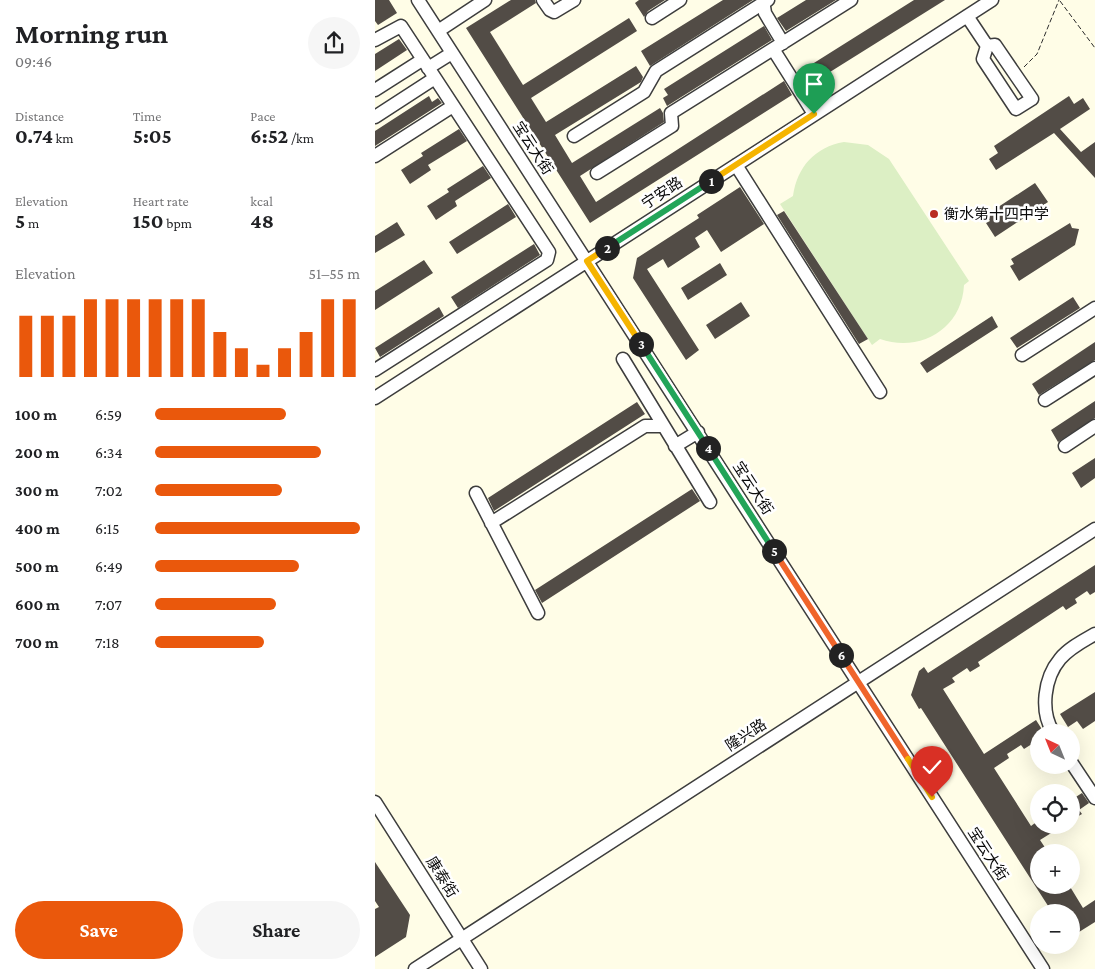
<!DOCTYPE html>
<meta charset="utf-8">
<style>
body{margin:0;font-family:"Crimson Pro","Noto Sans SC",serif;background:#f6f6f6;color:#202124;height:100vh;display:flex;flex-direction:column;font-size:19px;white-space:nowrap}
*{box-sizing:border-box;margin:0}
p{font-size:16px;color:#757577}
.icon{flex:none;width:28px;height:28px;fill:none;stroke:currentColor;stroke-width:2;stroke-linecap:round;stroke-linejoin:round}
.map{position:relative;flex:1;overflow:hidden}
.side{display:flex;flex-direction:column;background:#fff;width:375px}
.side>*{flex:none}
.needle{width:32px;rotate:317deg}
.buttons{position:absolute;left:655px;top:724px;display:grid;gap:10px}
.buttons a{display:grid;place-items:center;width:50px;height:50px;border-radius:50%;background:#fff;box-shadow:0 5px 20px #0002;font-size:25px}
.pin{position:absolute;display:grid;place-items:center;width:42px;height:42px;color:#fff;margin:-51px -21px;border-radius:50% 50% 50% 0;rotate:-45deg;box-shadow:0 0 5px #0007}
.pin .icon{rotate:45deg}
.km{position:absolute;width:25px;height:25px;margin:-12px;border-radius:50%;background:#222;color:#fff;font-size:14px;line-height:25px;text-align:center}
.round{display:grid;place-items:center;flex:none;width:52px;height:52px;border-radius:26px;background:#f6f6f6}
.overview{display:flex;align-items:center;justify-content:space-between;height:85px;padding:0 15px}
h1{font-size:28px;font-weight:700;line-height:38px}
.stats{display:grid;grid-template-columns:repeat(3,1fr);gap:8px;height:85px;padding:5px 15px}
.stats div{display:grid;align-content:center}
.stats b{font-size:21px;font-weight:700}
.stats small{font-size:14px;font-weight:400}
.stats p{font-size:14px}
.chart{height:140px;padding:10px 15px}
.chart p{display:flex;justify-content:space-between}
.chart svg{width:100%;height:90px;margin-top:5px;stroke:#ea580c;stroke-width:6}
.cta{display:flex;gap:10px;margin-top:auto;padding:10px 15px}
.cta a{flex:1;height:58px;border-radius:30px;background:#ea580c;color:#fff;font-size:20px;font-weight:700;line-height:58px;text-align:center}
.cta a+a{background:#f6f6f6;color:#202124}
ul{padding:0 15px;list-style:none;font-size:16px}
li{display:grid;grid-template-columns:80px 60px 1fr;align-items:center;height:38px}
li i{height:12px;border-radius:6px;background:#ea580c}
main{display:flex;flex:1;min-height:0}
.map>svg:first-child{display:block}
</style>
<main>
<section class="side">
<div class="overview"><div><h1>Morning run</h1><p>09:46</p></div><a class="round"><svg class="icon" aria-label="share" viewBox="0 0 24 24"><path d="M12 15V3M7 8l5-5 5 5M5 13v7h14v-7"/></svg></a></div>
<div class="stats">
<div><p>Distance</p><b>0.74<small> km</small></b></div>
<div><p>Time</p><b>5:05</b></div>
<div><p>Pace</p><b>6:52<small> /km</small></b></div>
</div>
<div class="stats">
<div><p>Elevation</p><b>5<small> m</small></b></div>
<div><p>Heart rate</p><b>150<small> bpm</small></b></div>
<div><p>kcal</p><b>48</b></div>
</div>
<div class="chart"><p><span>Elevation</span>51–55 m</p>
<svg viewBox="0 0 160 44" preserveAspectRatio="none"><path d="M5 44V14M15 44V14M25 44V14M35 44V6M45 44V6M55 44V6M65 44V6M75 44V6M85 44V6M95 44V22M105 44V30M115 44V38M125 44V30M135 44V22M145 44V6M155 44V6"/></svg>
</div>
<ul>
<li><b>100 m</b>6:59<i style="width:64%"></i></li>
<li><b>200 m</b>6:34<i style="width:81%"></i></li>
<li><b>300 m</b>7:02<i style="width:62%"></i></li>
<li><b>400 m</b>6:15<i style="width:100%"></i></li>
<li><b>500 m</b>6:49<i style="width:70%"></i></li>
<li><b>600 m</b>7:07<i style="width:59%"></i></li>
<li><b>700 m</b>7:18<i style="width:53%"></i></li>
</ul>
<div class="cta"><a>Save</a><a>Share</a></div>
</section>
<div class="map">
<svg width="720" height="969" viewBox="0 0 720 969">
<rect width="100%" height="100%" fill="#fffde7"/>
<!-- pitch -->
<path fill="#dcefc4" d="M 469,142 L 493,145 L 514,159 L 594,281 L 589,285 C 587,329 545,353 505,339 L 497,345 L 405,204 L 418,196 C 422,167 440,147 469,142 Z"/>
<!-- building -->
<path fill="#524c46" d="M 0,0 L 14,0 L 22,13 L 3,25 L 0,21 Z
M 136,0 L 160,0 L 161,3 L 115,32 L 148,85 L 254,18 L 262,31 L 156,98 L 171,122 L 261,66 L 268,77 L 266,82 L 180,135 L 197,163 L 285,108 L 288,113 L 289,122 L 205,176 L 221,202 L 409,81 L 417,95 L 215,223 L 91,28 Z
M 264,0 L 290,0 L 273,11 L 269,17 L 260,3 Z
M 348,0 L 378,0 L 275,66 L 266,51 Z
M 431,0 L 461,0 L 411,31 L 402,18 Z
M 539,0 L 570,0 L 431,87 L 423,73 Z
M 389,26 L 397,40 L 292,106 L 288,98 L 293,95 L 289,89 Z
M 24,39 L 32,50 L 0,71 L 0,54 Z
M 54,96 L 57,102 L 63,98 L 67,103 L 0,146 L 0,131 Z
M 694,96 L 699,104 L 708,98 L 715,109 L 685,129 L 706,152 L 720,142 L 720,178 L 679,133 L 621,170 L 614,159 L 623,153 L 619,146 Z
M 84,129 L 92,141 L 53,165 L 56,170 L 35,184 L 26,170 L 48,156 L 46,153 Z
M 108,166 L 116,178 L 80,201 L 82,206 L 61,220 L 52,206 L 74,192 L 72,189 Z
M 660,183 L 673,202 L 620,237 L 611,223 L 615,221 L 611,215 Z
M 365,187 L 389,224 L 346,252 L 332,230 L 320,238 L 325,247 L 293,268 L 288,259 L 272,269 L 324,350 L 311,360 L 258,278 L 262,258 L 324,218 L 322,215 Z
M 133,204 L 141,217 L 82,254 L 74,242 Z
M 409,211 L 493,339 L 484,344 L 402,215 Z
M 22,222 L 30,235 L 0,253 L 0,236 Z
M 695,223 L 697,228 L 704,229 L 700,245 L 644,281 L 635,266 L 639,264 L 636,259 Z
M 159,244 L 165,255 L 83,308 L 76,297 Z
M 49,260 L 58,273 L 0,310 L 0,291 Z
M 345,263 L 352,275 L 313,300 L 306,288 Z
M 698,297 L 705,308 L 642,348 L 635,338 Z
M 366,302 L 375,316 L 340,339 L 331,325 Z
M 64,307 L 69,316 L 5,357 L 0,348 Z
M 617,316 L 623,327 L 552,373 L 545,363 Z
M 720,342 L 720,360 L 664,395 L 657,384 Z
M 720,401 L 720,418 L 683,442 L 676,430 Z
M 262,402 L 270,414 L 119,511 L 113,498 Z
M 720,458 L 720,478 L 706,488 L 697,473 Z
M 317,489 L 325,501 L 167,603 L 160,590 Z
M 720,565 L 720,592 L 715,595 L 712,591 L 700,599 L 702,603 L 691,610 L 688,606 L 603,662 L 605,666 L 595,672 L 592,668 L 577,678 L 580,682 L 568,689 L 609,754 L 661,720 L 668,731 L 657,738 L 660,742 L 649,749 L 646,745 L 632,754 L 634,758 L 619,768 L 656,826 L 664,820 L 664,825 L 678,825 L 681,830 L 665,840 L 673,852 L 664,852 L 664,885 L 694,885 L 708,908 L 720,900 L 720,922 L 696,937 L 696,912 L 677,912 L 546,708 L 544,709 L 536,695 L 544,671 L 549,667 L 553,673 Z
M 720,692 L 720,721 L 708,729 L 702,721 L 693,727 L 685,714 Z
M 707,793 L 714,803 L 704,810 L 707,814 L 696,820 L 696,800 Z
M 0,862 L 35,915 L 31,937 L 0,957 L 0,909 L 4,907 L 0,901 Z"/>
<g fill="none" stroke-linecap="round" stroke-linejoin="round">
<defs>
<path id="minor" d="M 43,0 L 668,969
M 168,0 L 175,10 L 179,12 L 199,0
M 388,0 L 390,13 L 408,43
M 592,16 L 612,46
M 277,18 L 305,0
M 63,31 L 110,0
M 0,40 L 26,26 L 174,252 L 172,260 L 0,370
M 620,45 L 657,99 L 641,109 L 608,59 L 612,46 Z
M 398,49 L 439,114
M 53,68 L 77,53
M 0,90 L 47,60
M 0,117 L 60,78
M 199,136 L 269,92 L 281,71 L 393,0
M 0,156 L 78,106
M 361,165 L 505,392
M 222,173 L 297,126 L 296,113 L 476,0
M 647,355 L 720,308
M 248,359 L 335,502
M 0,398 L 617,0
M 670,400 L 720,368
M 300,446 L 323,432
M 690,446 L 720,426
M 101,493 L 163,613
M 116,523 L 270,426 L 287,426
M 678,732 C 665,711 669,678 685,659 C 694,648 708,641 720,634
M 696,762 L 720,798
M 0,802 L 106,969
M 40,969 L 720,529"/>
</defs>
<!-- minor casing -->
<use href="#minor" stroke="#3d3d3d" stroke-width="15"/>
<!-- path -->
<path stroke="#2c2c2c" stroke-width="1" stroke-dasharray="5 2.5" stroke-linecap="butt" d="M 685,1 L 720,48
M 649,67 L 662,54 L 684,0"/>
<!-- minor -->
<use href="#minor" stroke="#fff" stroke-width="12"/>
</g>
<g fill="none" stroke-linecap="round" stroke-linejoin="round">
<defs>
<path id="split-1" d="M 336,181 L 439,114"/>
<path id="split-2" d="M 232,248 L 336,181"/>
<path id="split-3" d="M 232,248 L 212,261 L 266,344"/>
<path id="split-4" d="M 266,344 L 333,448"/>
<path id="split-5" d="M 333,448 L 399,551"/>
<path id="split-6" d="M 399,551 L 466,655"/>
<path id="split-7" d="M 466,655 L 533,759"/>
<path id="split-8" d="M 533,759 L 557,797"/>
</defs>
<!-- split-1 casing -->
<use href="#split-1" stroke="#fff" stroke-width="10"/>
<!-- split-2 casing -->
<use href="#split-2" stroke="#fff" stroke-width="10"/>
<!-- split-3 casing -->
<use href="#split-3" stroke="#fff" stroke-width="10"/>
<!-- split-4 casing -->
<use href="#split-4" stroke="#fff" stroke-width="10"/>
<!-- split-5 casing -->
<use href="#split-5" stroke="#fff" stroke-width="10"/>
<!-- split-6 casing -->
<use href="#split-6" stroke="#fff" stroke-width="10"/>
<!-- split-7 casing -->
<use href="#split-7" stroke="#fff" stroke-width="10"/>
<!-- split-8 casing -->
<use href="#split-8" stroke="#fff" stroke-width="10"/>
<!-- split-1 -->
<use href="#split-1" stroke="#f5b400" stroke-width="6"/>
<!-- split-2 -->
<use href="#split-2" stroke="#22a559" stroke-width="6"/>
<!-- split-3 -->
<use href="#split-3" stroke="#f5b400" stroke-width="6"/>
<!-- split-4 -->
<use href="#split-4" stroke="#22a559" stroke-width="6"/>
<!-- split-5 -->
<use href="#split-5" stroke="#22a559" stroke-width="6"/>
<!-- split-6 -->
<use href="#split-6" stroke="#f0652b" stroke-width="6"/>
<!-- split-7 -->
<use href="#split-7" stroke="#f0652b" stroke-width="6"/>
<!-- split-8 -->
<use href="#split-8" stroke="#f5b400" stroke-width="6"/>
</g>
<!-- markers -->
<circle fill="#b82c24" stroke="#fff" stroke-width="2" cx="559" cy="214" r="5"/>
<g text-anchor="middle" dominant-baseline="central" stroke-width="5" stroke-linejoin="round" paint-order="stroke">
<!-- street labels -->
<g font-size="15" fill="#0a0a0a" stroke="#fff">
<text transform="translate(158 148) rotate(57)">宝云大街</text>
<text transform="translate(287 193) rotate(-33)">宁安路</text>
<text transform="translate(378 488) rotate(57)">宝云大街</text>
<text transform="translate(371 735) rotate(-33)">隆兴路</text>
<text transform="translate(613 854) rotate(57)">宝云大街</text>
<text transform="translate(67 877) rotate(58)">康泰街</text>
</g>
<!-- poi labels -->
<g font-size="15" fill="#0a0a0a" stroke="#fff" text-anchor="start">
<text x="569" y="214">衡水第十四中学</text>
</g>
</g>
</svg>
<div class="buttons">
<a><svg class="needle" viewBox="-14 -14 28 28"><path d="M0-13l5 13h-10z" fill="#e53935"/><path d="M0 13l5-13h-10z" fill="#757577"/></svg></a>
<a><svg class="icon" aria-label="locate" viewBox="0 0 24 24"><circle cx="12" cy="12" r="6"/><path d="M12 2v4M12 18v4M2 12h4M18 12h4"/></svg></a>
<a>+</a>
<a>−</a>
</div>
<div class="pin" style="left:439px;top:114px;background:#1e9e55"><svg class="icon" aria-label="arrive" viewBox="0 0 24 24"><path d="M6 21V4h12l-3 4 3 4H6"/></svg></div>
<div class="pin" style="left:557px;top:797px;background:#d93025"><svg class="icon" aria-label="check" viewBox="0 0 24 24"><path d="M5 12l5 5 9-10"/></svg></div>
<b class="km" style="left:336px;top:181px">1</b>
<b class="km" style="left:232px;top:248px">2</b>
<b class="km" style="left:266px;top:344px">3</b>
<b class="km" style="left:333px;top:448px">4</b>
<b class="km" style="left:399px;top:551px">5</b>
<b class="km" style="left:466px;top:655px">6</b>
</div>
</main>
